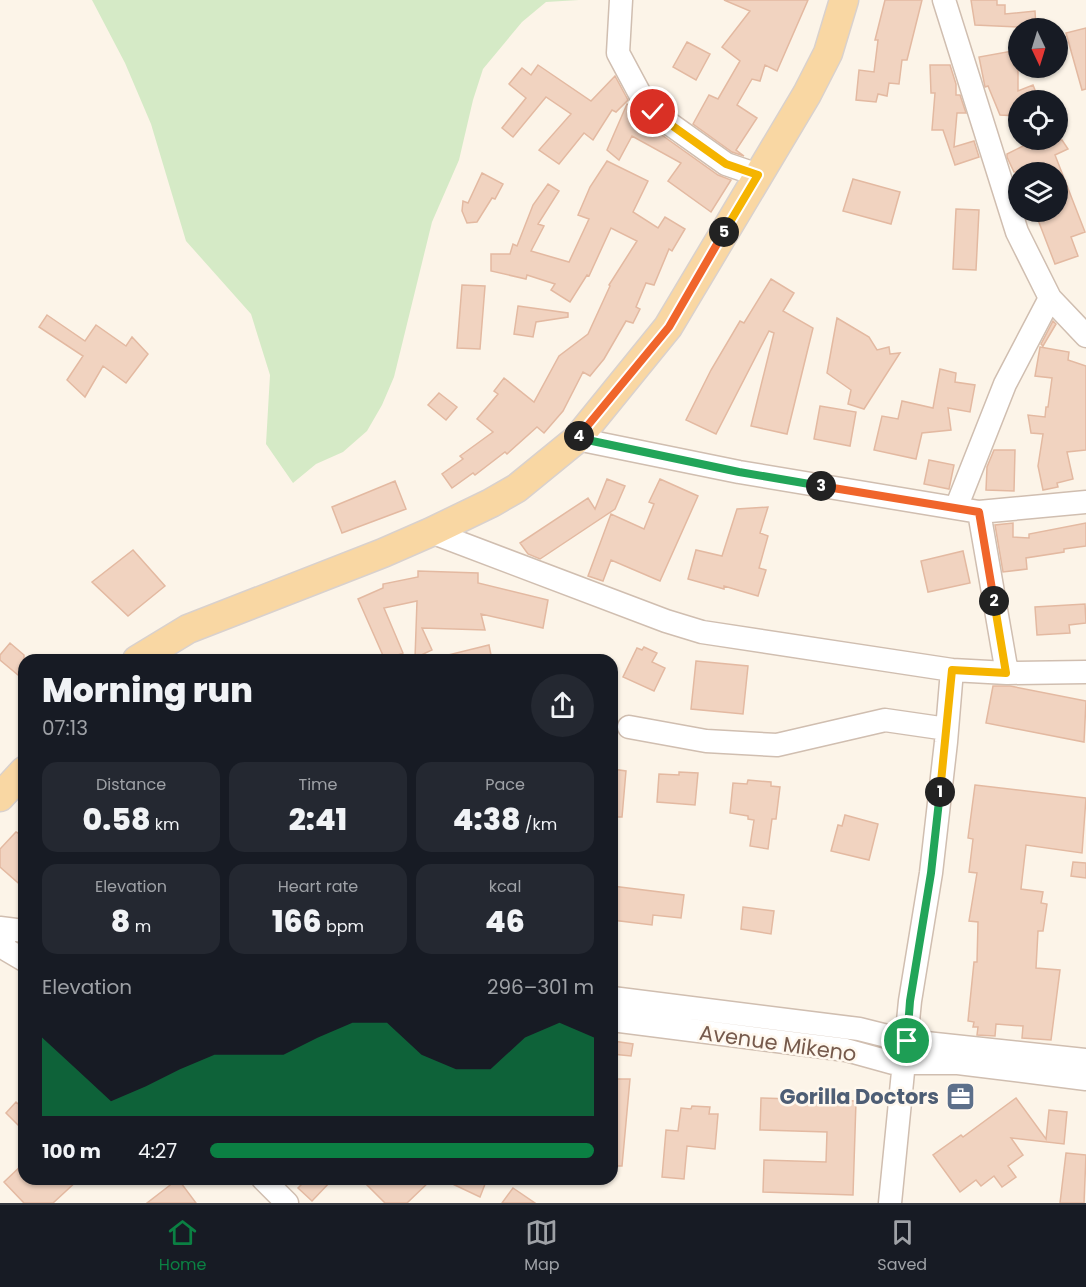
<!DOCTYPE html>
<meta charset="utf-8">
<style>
body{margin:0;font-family:Poppins,sans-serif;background:#242831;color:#f1f3f6;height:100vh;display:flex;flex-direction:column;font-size:22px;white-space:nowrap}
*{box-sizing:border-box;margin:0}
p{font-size:20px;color:#9ea1a6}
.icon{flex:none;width:33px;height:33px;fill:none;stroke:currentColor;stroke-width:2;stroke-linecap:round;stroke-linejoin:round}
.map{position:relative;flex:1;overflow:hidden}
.details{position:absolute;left:18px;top:654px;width:600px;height:531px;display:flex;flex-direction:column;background:#171b24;border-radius:18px;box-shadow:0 2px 4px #0004}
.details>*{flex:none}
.needle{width:39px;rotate:176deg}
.fabs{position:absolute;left:1008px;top:18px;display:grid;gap:12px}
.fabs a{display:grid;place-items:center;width:60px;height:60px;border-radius:50%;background:#171b24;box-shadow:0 2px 4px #0004;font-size:30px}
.pin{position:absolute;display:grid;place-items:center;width:51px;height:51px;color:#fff;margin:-26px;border:3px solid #fff;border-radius:50%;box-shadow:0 2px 6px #0007}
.km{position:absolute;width:30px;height:30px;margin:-15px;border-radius:50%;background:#222;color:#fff;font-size:16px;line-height:30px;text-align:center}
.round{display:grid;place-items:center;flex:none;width:63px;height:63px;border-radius:32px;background:#242831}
.summary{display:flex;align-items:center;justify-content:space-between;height:102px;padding:0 24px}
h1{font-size:33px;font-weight:800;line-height:45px}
.figures{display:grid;grid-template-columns:repeat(3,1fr);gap:9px;height:102px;padding:6px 24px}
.figures div{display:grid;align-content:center;border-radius:15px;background:#242831;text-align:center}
.figures b{font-size:30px;font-weight:800}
.figures small{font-size:16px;font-weight:400}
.figures p{font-size:16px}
.chart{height:168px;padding:12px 24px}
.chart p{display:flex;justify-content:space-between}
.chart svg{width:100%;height:108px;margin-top:6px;fill:#0b8043;opacity:.7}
ul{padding:0 24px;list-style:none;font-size:20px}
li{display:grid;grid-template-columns:96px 72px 1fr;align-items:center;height:45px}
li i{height:15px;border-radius:8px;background:#0b8043}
.dock{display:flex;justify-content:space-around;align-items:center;height:84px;border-top:2px solid #363941;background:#171b24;font-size:16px;color:#9ea1a6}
.dock a{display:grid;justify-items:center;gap:3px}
.dock .current{color:#0b8043}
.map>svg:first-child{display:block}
</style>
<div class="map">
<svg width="1086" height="1203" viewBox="0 0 1086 1203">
<rect width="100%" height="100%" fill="#fcf4e8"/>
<!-- green -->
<path fill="#d5eac6" d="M 92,0 L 579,0 L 546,2 L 522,22 L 483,69 L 473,100 L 459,160 L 432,222 L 394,377 L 382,405 L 367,431 L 343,452 L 316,464 L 293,483 L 266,444 L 270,375 L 251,314 L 186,241 L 151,124 L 125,63 Z"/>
<!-- building -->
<path fill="#f1d3c0" stroke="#e3b9a1" stroke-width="1.5" d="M 724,0 L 808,0 L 777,71 L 765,65 L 760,81 L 752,79 L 737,105 L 757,118 L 736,150 L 744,156 L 732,152 L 693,124 L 709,95 L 718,99 L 740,61 L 722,47 L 750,11 Z
M 885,0 L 922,0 L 907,60 L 902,60 L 899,84 L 889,83 L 887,96 L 878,94 L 876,102 L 856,100 L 859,70 L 874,72 L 878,40 L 875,40 Z
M 971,0 L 997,0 L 997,5 L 1005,5 L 1005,14 L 1035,11 L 1036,28 L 975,25 Z
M 1086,28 L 1086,89 L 1082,90 L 1066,33 Z
M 687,42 L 710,54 L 696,80 L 673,67 Z
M 1018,50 L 1018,91 L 1033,85 L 1039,100 L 1018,100 L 1018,116 L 1000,115 L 988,86 L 985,87 L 979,57 Z
M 538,65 L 591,101 L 615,76 L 628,100 L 616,112 L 612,110 L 593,140 L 584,133 L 559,164 L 539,150 L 571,114 L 546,97 L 513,137 L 502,128 L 526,98 L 509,84 L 522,68 L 531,75 Z
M 930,65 L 950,65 L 956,84 L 956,95 L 960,95 L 966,113 L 957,113 L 954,147 L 974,141 L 979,157 L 955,165 L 943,130 L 932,130 L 935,93 L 931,93 Z
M 627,104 L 633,108 L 645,123 L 718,175 L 731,180 L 711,212 L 668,181 L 681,163 L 632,136 L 619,160 L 607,150 Z
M 1047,140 L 1062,140 L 1068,149 L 1055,155 L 1085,232 L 1071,237 L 1078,256 L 1055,264 L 1035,212 L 1058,212 L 1058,172 L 1014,172 L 1007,157 L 1007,154 L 1029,143 L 1032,149 Z
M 607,161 L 648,181 L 633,212 L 658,228 L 665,217 L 685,229 L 672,251 L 669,249 L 654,285 L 646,283 L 636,307 L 640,309 L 633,323 L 626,321 L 604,359 L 590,376 L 583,372 L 563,411 L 544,433 L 537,427 L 507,454 L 505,452 L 475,475 L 473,473 L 452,488 L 442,474 L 463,459 L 460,456 L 493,432 L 477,419 L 498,394 L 494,391 L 504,378 L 534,402 L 559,356 L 588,334 L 610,286 L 609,285 L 637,241 L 611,228 L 589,276 L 587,275 L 570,302 L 551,290 L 555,284 L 527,275 L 526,279 L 491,271 L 491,254 L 510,254 L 513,244 L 517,246 L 533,205 L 548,184 L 559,191 L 538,224 L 544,226 L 531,251 L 569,262 L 589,219 L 578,215 L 590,187 Z
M 482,173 L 503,184 L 495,199 L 492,198 L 477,222 L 467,223 L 462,211 L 463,201 L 468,203 Z
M 853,179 L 900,192 L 891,224 L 843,211 Z
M 956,209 L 979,210 L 976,270 L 953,269 Z
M 771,279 L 794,293 L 783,311 L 813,328 L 787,434 L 751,426 L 774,333 L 769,331 L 716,434 L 686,420 L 711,370 L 740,321 L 744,323 Z
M 462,285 L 485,286 L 480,349 L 457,348 Z
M 518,306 L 568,313 L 568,317 L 536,322 L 533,337 L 514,334 Z
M 47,315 L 85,341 L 96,325 L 126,346 L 132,337 L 148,354 L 126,383 L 103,366 L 85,397 L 67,380 L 83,356 L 39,327 Z
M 837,318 L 869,337 L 877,350 L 889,347 L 890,354 L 900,353 L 864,409 L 848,404 L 851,390 L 827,373 Z
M 1053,321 L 1056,324 L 1043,346 L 1041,344 Z
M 1040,347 L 1069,352 L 1068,360 L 1086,366 L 1086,450 L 1067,452 L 1073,479 L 1057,483 L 1058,487 L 1043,490 L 1038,466 L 1043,434 L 1031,433 L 1028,415 L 1045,417 L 1046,407 L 1048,407 L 1052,378 L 1035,376 Z
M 940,369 L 956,373 L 955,382 L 975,385 L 970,412 L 948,408 L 951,430 L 922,433 L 916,459 L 874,450 L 882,416 L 898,419 L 902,401 L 933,408 Z
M 439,393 L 457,407 L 446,420 L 428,405 Z
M 820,406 L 856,412 L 850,446 L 814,439 Z
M 994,450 L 1015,450 L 1014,491 L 986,490 L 987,467 Z
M 929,460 L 954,465 L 949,489 L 924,484 Z
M 607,479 L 625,486 L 615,509 L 540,559 L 528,554 L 520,543 L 588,498 L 595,509 Z
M 660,479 L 698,496 L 660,581 L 611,560 L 603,581 L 588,576 L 611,514 L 644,529 L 654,504 L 649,502 Z
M 395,481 L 406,509 L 342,533 L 332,507 Z
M 768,507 L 760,533 L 768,536 L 759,568 L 766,570 L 758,596 L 724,586 L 724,589 L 688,579 L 696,550 L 722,556 L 737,509 Z
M 1013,523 L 1013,537 L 1029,538 L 1029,534 L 1086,523 L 1086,546 L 1064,549 L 1064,552 L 1026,558 L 1027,569 L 1003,572 L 995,525 Z
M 133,550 L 165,586 L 128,616 L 92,582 Z
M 963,551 L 970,583 L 928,592 L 921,561 Z
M 418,571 L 478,573 L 478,583 L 548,600 L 543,628 L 481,614 L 485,630 L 422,628 L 432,650 L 415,658 L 417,601 L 384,608 L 403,653 L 385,660 L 358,599 L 383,588 L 383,584 L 418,577 Z
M 1085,604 L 1086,623 L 1069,625 L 1070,633 L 1037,635 L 1035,607 Z
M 10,643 L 24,655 L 24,680 L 0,660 L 0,655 Z
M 489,645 L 492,660 L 449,660 L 448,655 Z
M 644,647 L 657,653 L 652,662 L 665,668 L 654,691 L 623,677 L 637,648 L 642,650 Z
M 696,661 L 748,666 L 743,714 L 691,709 Z
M 993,686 L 1010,686 L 1086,701 L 1084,742 L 986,723 Z
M 612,769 L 626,771 L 622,817 L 612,817 Z
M 679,772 L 698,773 L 695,805 L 657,802 L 659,774 L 679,775 Z
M 748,780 L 771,782 L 771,786 L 780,787 L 776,819 L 772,819 L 768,849 L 750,846 L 754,820 L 748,819 L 748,816 L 730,813 L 733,783 L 747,784 Z
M 975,785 L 1086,798 L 1082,853 L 1026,845 L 1021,889 L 1043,892 L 1041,903 L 1047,904 L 1043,931 L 1038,931 L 1036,968 L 1060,970 L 1051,1040 L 1022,1038 L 1023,1026 L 996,1024 L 995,1036 L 977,1035 L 978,1027 L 973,1027 L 974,1022 L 968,1021 L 974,962 L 977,962 L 978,922 L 969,921 L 977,873 L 969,872 L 973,839 L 968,838 Z
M 845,815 L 878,824 L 869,860 L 831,851 L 838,825 L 842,826 Z
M 16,832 L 24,836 L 24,888 L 0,867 L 0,849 Z
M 1073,862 L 1086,863 L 1086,878 L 1071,876 Z
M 612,886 L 684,895 L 681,918 L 653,915 L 652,925 L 612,920 Z
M 743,907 L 774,911 L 771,934 L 741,929 Z
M 613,1041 L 633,1044 L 631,1056 L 612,1054 Z
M 612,1079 L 630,1079 L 622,1166 L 612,1166 Z
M 761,1098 L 856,1101 L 853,1195 L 763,1192 L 764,1160 L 826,1162 L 827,1132 L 760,1130 Z
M 1016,1098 L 1046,1139 L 1049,1110 L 1067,1112 L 1064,1144 L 1011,1138 L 1023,1155 L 1008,1166 L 1016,1177 L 1002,1187 L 994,1176 L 981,1186 L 976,1180 L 960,1192 L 933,1155 L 961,1135 L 963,1137 Z
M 16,1102 L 24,1109 L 24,1131 L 6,1113 Z
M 692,1106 L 710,1107 L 709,1114 L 718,1114 L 715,1149 L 687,1146 L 684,1179 L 662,1177 L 666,1130 L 678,1131 L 681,1108 L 691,1109 Z
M 1066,1153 L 1086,1155 L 1084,1203 L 1060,1203 Z
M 24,1163 L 24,1179 L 79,1179 L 53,1203 L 24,1203 L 4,1182 Z
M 178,1179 L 196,1203 L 147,1203 Z
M 307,1179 L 333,1179 L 312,1201 L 298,1188 Z
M 374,1179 L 432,1179 L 407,1203 L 385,1203 L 367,1185 Z
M 442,1179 L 487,1179 L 480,1197 Z
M 513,1188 L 535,1203 L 502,1203 Z"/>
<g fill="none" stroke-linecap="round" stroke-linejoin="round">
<defs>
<path id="minor" d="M 621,0 L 618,53 L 641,96 L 653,112 L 726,164 L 758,175
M 944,0 L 1017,232 L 1050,298 L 1086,336
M 577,439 L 739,472 L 979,512 L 1086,502
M 956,508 L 1005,384 L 1050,298
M 979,512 L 1007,673
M 431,532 L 666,621 L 702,632 L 952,670 L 1007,673 L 1086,672
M 629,727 L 706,741 L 777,745 L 885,720 L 947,729
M 0,928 L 24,931
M 0,935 L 7,950 L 24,960
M 612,998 L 859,1029 L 907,1041 L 1086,1060
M 612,1020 L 846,1050 L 893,1063 L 958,1063 L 1086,1079
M 263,1179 L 287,1203
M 890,1203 L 910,1001 L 931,873 L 946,742 L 952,670"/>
<path id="major" d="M 137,660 L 188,629 L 383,553 L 431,532 L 491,503 L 517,488 L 577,439 L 668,327 L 807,94 L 828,53 L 844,0
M 0,797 L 24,771"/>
</defs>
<!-- minor casing -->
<use href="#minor" stroke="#d0beb0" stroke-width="25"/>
<!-- major casing -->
<use href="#major" stroke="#d9d1cd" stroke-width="31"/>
<!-- minor -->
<use href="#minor" stroke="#fff" stroke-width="22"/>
<!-- major -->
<use href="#major" stroke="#f9d7a3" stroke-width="28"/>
</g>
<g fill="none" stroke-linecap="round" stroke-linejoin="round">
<defs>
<path id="split-1" d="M 907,1041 L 910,1001 L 931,873 L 940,792"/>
<path id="split-2" d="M 940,792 L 952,670 L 1006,673 L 994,601"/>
<path id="split-3" d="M 821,486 L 979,512 L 994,601"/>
<path id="split-4" d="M 579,436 L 578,438 L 739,472 L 821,486"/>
<path id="split-5" d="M 579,436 L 669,327 L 724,232"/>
<path id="split-6" d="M 653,112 L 726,164 L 758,175 L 724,232"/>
</defs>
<!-- split-1 casing -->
<use href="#split-1" stroke="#fff" stroke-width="12"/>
<!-- split-2 casing -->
<use href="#split-2" stroke="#fff" stroke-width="12"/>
<!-- split-3 casing -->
<use href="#split-3" stroke="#fff" stroke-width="12"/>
<!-- split-4 casing -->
<use href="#split-4" stroke="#fff" stroke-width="12"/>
<!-- split-5 casing -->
<use href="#split-5" stroke="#fff" stroke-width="12"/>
<!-- split-6 casing -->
<use href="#split-6" stroke="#fff" stroke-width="12"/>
<!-- split-1 -->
<use href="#split-1" stroke="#22a559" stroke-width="8"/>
<!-- split-2 -->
<use href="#split-2" stroke="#f5b400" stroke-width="8"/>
<!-- split-3 -->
<use href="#split-3" stroke="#f0652b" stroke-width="8"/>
<!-- split-4 -->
<use href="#split-4" stroke="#22a559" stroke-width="8"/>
<!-- split-5 -->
<use href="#split-5" stroke="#f0652b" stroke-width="8"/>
<!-- split-6 -->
<use href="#split-6" stroke="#f5b400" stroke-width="8"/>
</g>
<!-- icons -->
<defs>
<symbol id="office-square" viewBox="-11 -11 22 22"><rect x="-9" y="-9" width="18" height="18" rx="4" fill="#5c6f8a" stroke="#fff8ee"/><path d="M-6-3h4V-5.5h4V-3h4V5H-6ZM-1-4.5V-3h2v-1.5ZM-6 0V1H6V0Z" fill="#fff"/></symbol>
</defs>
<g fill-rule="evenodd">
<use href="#office-square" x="944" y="1080" width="33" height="33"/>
</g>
<g text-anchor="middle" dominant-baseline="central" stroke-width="5" stroke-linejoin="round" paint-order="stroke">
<!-- street labels -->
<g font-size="21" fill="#765a4c" stroke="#fff8ee">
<text transform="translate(778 1043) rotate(8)">Avenue Mikeno</text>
</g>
<!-- service labels -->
<g font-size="21" font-weight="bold" fill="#4e5e75" stroke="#fff8ee" text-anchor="end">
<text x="939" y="1096">Gorilla Doctors</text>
</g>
</g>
</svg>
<div class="fabs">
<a><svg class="needle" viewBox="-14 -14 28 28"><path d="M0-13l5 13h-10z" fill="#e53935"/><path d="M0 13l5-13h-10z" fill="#9ea1a6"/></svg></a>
<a><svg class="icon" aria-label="locate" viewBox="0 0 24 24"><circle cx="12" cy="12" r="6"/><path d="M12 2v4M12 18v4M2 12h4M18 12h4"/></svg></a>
<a><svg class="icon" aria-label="layers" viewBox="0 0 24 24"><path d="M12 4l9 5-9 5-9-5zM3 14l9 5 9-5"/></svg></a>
</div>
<div class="pin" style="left:907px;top:1041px;background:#1e9e55"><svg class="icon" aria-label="arrive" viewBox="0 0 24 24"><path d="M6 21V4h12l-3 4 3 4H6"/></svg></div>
<div class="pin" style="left:653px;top:112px;background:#d93025"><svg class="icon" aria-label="check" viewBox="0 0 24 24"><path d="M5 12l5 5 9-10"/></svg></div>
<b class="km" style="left:940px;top:792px">1</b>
<b class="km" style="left:994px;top:601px">2</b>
<b class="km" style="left:821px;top:486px">3</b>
<b class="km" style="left:579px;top:436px">4</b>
<b class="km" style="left:724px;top:232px">5</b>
<section class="details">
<div class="summary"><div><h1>Morning run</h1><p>07:13</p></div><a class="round"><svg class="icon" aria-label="share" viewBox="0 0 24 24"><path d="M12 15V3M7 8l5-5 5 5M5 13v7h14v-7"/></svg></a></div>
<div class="figures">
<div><p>Distance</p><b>0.58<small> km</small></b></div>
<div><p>Time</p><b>2:41</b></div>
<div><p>Pace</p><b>4:38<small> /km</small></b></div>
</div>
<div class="figures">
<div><p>Elevation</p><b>8<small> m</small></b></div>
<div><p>Heart rate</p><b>166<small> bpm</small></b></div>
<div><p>kcal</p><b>46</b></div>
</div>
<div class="chart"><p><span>Elevation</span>296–301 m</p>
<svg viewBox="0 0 160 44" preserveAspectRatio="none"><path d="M0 44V12L10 25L20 38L30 32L40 25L50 19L60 19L70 19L80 12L90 6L100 6L110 19L120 25L130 25L140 12L150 6L160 12V44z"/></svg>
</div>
<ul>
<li><b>100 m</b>4:27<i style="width:100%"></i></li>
</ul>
</section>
</div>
<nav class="dock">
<a class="current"><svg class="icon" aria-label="home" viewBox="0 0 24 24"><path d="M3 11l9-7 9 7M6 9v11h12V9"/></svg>Home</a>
<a><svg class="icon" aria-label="map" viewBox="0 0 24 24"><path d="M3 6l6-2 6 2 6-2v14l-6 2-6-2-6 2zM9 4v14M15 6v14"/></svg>Map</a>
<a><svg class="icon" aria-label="saved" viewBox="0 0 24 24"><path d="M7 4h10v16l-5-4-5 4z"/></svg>Saved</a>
</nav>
